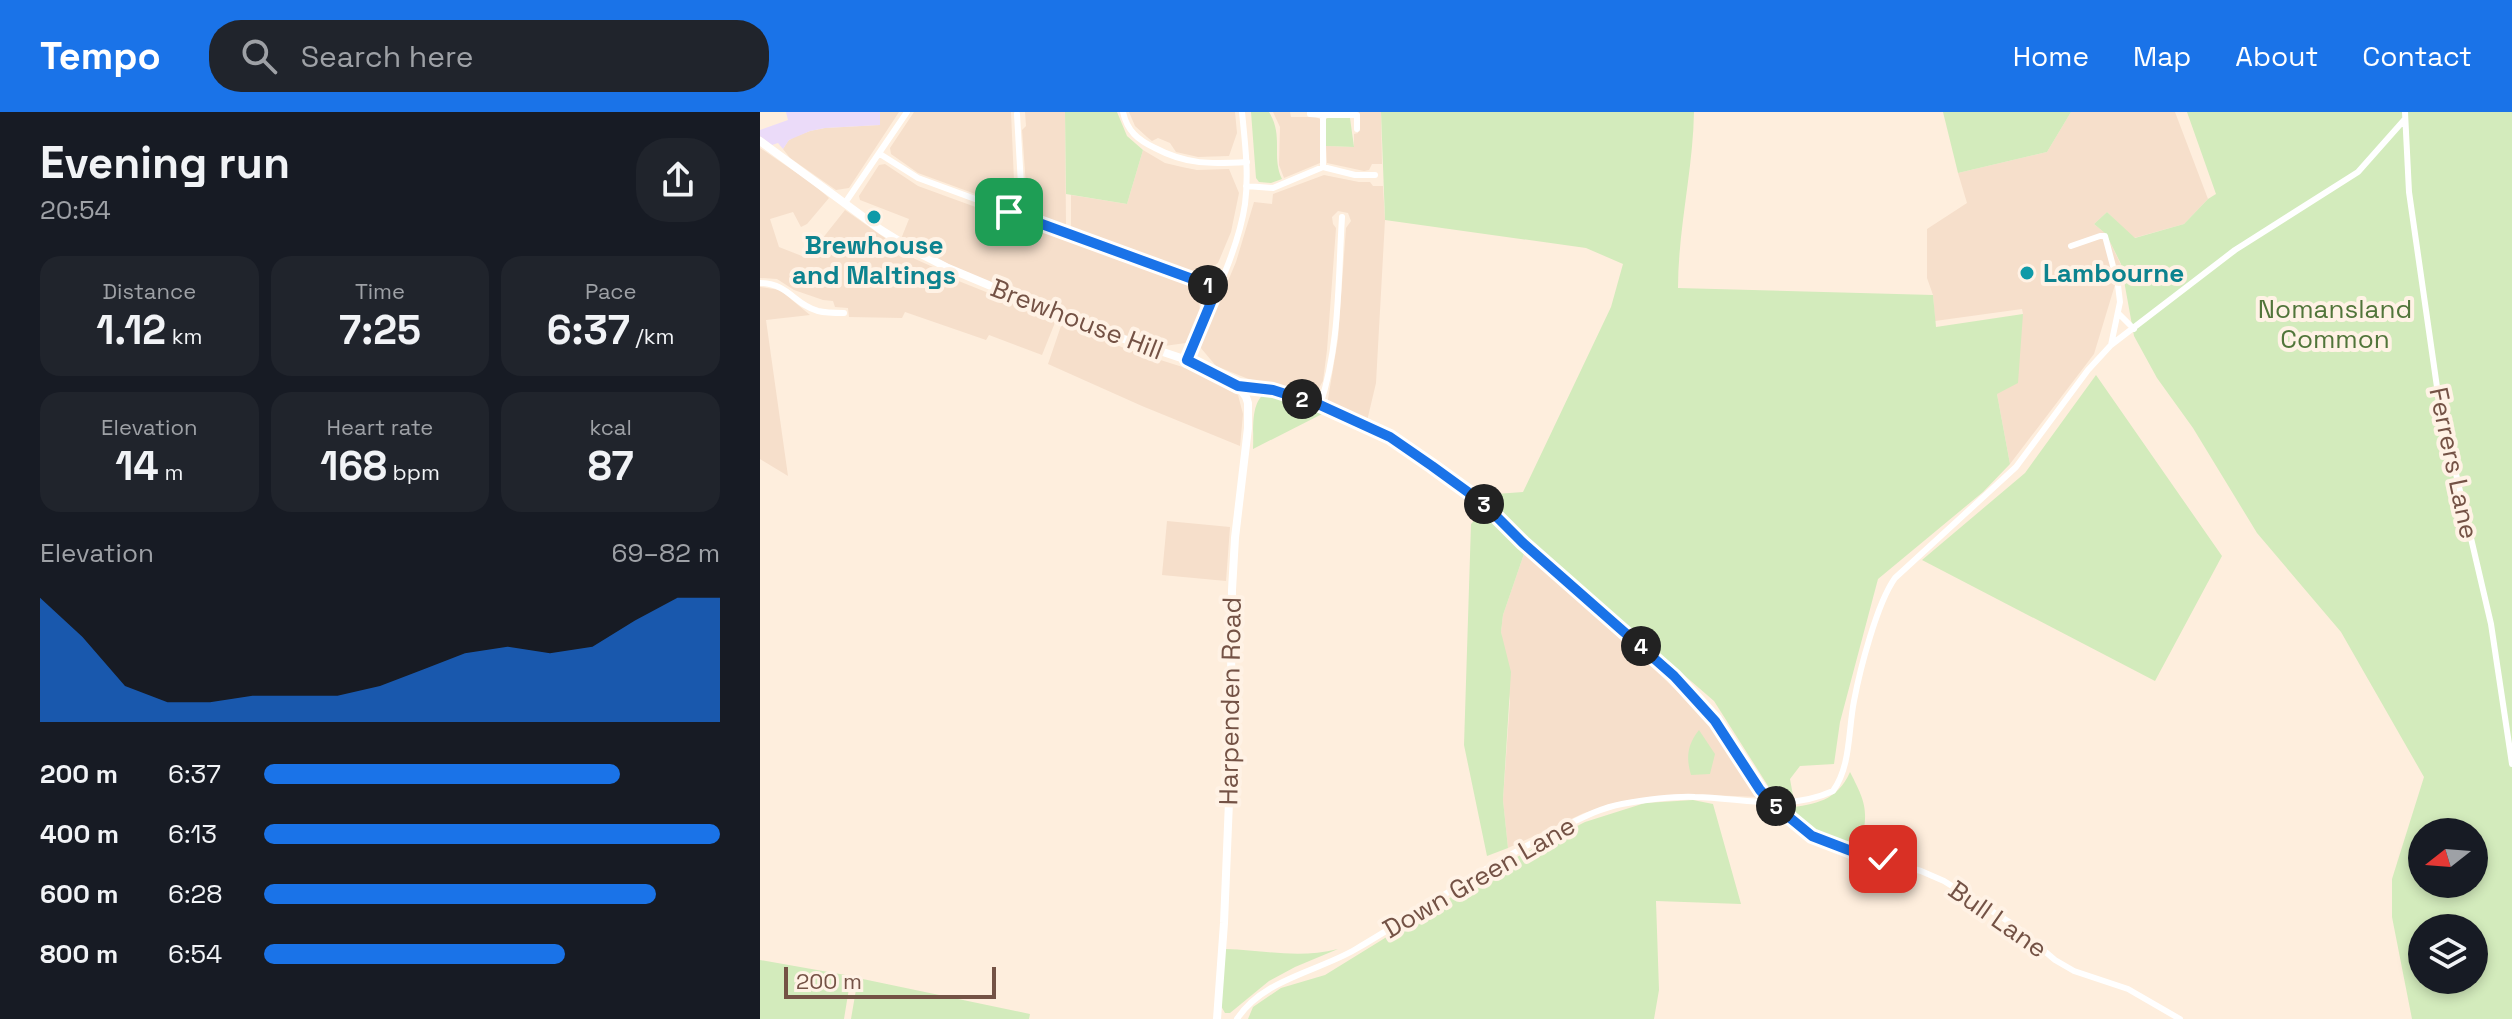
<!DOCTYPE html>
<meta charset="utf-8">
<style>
body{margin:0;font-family:"Space Grotesk",sans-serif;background:#20242c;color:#f1f3f6;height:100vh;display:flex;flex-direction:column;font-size:30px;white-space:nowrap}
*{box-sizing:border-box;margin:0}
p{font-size:26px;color:#9ea1a6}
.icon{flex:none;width:44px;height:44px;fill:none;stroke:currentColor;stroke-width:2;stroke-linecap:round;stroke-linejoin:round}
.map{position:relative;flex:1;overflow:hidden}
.drawer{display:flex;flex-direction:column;background:#171b24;width:760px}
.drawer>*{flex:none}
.needle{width:52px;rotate:253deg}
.fabs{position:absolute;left:1648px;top:706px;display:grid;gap:16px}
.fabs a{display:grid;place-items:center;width:80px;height:80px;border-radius:50%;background:#171b24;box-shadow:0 4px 12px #0003;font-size:40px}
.scale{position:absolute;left:24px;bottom:20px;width:212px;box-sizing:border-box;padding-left:8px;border:4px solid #745245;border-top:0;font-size:22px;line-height:28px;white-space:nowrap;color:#745245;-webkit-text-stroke:6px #fff2e5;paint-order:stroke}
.pin{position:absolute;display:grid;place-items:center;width:68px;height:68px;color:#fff;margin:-34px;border-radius:16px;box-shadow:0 4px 12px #0006}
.km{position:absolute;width:40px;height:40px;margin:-20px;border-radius:50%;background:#222;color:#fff;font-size:22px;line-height:40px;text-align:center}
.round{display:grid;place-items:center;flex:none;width:84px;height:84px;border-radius:32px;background:#20242c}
.overview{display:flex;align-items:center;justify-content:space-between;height:136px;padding:0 40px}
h1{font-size:44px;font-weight:800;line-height:60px}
.figures{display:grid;grid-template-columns:repeat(3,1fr);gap:12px;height:136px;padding:8px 40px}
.figures div{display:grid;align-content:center;border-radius:20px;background:#20242c;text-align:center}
.figures b{font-size:40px;font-weight:800}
.figures small{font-size:22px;font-weight:400}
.figures p{font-size:22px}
.chart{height:224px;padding:16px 40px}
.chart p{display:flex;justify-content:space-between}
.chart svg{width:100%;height:144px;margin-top:8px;fill:#1a73e8;opacity:.7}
ul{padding:0 40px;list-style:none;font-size:26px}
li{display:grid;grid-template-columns:128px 96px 1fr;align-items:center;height:60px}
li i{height:20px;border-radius:10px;background:#1a73e8}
header{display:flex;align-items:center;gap:48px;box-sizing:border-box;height:112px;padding:0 40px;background:#1a73e8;color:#fff}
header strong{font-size:38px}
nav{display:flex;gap:44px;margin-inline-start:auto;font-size:28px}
.search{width:560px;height:72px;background:#20242c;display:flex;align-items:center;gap:20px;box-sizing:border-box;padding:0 28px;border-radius:32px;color:#9ea1a6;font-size:30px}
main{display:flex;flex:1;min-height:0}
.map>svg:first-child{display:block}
</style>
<header>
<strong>Tempo</strong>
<div class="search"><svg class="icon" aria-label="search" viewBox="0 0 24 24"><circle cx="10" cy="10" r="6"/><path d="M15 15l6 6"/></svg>Search here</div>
<nav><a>Home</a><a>Map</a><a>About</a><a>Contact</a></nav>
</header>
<main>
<section class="drawer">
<div class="overview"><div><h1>Evening run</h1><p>20:54</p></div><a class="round"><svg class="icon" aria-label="share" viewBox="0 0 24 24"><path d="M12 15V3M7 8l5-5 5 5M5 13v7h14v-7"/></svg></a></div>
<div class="figures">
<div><p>Distance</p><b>1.12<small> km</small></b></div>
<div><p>Time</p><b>7:25</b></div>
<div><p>Pace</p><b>6:37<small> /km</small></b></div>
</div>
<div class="figures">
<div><p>Elevation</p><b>14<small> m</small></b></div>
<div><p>Heart rate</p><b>168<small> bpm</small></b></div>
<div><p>kcal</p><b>87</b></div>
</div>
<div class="chart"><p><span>Elevation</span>69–82 m</p>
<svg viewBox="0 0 160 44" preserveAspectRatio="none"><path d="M0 44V6L10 18L20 33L30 38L40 38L50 36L60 36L70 36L80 33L90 28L100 23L110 21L120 23L130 21L140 13L150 6L160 6V44z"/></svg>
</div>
<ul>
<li><b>200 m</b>6:37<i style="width:78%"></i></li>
<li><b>400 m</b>6:13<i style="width:100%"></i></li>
<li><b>600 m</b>6:28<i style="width:86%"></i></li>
<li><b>800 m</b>6:54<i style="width:66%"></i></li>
</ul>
</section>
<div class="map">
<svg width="1752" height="907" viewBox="0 0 1752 907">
<rect width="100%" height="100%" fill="#feeedd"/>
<!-- residential -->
<path fill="#f6dfcb" d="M 120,0 L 139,0 L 89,76 L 76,78 L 30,46 L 23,37 L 28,29 L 34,25 L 50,19 L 65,16 L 120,13 Z
M 154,0 L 251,0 L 254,69 L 248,86 L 240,91 L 158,61 L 131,42 L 130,36 Z
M 265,0 L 305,0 L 306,115 L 268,101 L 262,18 L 266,14 Z
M 369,0 L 475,0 L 477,21 L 469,44 L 438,45 L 416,40 L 410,31 L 398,26 L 392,29 L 387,25 L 375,14 Z
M 513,0 L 530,0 L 531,5 L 556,5 L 560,7 L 560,51 L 524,66 L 519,53 L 520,15 Z
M 572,0 L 621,0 L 622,52 L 612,52 L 609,58 L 604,59 L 567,51 L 566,34 L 594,35 L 594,22 L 598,21 L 598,2 Z
M 1311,0 L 1415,0 L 1448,87 L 1424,112 L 1374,126 L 1347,100 L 1334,112 L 1346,122 L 1361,153 L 1334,242 L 1250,352 L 1237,282 L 1263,202 L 1262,197 L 1175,209 L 1173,183 L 1167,166 L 1167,117 L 1207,91 L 1198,61 L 1287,40 Z
M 0,36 L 53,72 L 69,86 L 47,112 L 41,115 L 33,100 L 10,107 L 19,135 L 47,146 L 85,98 L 155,147 L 173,155 L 176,160 L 296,208 L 282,243 L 229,223 L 226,228 L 145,200 L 142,206 L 89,205 L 88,196 L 75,195 L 73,189 L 63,188 L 34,178 L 17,167 L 0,166 Z
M 383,38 L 405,51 L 422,55 L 437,58 L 469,57 L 479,81 L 471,120 L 458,151 L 440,164 L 311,117 L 311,83 L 367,92 Z
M 125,52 L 158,74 L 438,176 L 440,200 L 426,231 L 397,235 L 380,230 L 238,175 L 194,155 L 141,127 L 149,107 L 100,88 L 99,84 L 119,53 Z
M 564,63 L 599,70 L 610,70 L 613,74 L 623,74 L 625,108 L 616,271 L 607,309 L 567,293 L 578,227 L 586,116 L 591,109 L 588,101 L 578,99 L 572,105 L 573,112 L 576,116 L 567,238 L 563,269 L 559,276 L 538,283 L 486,266 L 456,254 L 440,235 L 476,150 L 494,90 L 512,92 L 513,82 Z
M 0,175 L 20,178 L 50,203 L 6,208 L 28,364 L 0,347 Z
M 302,211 L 369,238 L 432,258 L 478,283 L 483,302 L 480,334 L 382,294 L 288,252 Z
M 407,409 L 470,415 L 466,469 L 402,463 Z
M 765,439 L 840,505 L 947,608 L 983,665 L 1000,685 L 921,682 L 869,688 L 824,701 L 748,736 L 743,688 L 750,589 L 741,520 L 743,503 Z"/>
<!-- education -->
<path fill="#ebdbf9" d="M 26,0 L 120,0 L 120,13 L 65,16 L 50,19 L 29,28 L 23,37 L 18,31 L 12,33 L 0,24 L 0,18 L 28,8 Z"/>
<!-- green -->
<path fill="#d3ebbc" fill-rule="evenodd" d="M 305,0 L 357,0 L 367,24 L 383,38 L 367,92 L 306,82 Z
M 491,0 L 509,0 C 524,24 511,44 522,67 L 511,71 L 499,70 L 496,66 Z
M 621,0 L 934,0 C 933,59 918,117 918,176 L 1173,183 L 1176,215 L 1263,202 L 1258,271 L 1237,282 L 1250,352 L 1223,380 L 1118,467 L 1080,610 L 1074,652 L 1040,654 L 1030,667 L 1034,689 L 1017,688 L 954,589 L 784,442 L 722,383 L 763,380 L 851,195 L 863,152 L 826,136 L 625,108 Z
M 1183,0 L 1311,0 L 1287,40 L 1198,61 Z
M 1427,0 L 1752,0 L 1752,907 L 1652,907 L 1632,805 L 1632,767 L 1664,665 L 1581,520 L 1497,421 L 1433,316 L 1397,266 L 1374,224 L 1361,152 L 1346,122 L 1334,112 L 1347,100 L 1375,126 L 1424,112 L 1448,87 L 1456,82 ZM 1662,720 L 1714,720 L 1714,772 L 1662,772 ZM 1662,816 L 1714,816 L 1714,868 L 1662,868 Z
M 569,5 L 590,6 L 594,35 L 566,34 L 566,7 Z
M 1336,263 L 1462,444 L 1395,569 L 1162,448 L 1265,361 Z
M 504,282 L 537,291 L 562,302 L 493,337 C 494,320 490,293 504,282 Z
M 721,401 L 765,439 L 743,503 L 741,520 L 751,560 L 743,688 L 748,736 L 727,744 L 704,633 L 711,412 Z
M 939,618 L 955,642 L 950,662 L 931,663 C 926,646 927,633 939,618 Z
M 1090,660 C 1107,693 1108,698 1101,735 L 1061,723 L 1027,696 C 1056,692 1077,689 1090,660 Z
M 933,688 L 953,692 L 981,792 L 896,789 L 899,878 L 894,907 L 488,907 L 493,895 L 521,876 L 565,863 L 753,747 L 825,710 L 885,691 Z
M 465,837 C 505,838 538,847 578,837 L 535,855 L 509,869 L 470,901 L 465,901 L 461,894 Z
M 0,848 L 91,864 L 84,907 L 0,907 Z
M 98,866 L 270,902 L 269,907 L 91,907 Z"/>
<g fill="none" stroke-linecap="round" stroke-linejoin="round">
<!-- street -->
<path stroke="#fff" stroke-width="6" d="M 363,0 C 367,19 378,28 395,36 C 427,53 451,52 487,50
M 550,0 L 550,2 L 563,3
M 1645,0 L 1649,80 L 1679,289 L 1731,512 L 1752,652
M 120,42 L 158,66 L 457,176
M 563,55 L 563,3 L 597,3 L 597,17
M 486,74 L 513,76 L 563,55 L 595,63 L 615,63
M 85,91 L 147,0
M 249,100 L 261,73 L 257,2
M 1311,134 L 1340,124 L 1345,124 L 1358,173 L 1360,190 L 1351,233
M 0,171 C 30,172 33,192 58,199 C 66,201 76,201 84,201
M 1358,201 L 1374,217
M 427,248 C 446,201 478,142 485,92 C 489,61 485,31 482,0
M 478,274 L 513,278 L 538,285 L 630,325 L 723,391 L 763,431 L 914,564 L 955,609 L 1000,678 L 1012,691 L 1052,724 L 1099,742 L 1161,759 L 1184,769 L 1254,813 L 1295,848 L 1314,859 L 1368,877 L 1420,907
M 560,293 C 580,234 578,167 582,105
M 477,907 C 503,867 557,860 596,837 C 663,798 726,753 795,719 C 816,709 839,696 862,692 C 885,688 912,684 935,685 C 984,686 1026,700 1073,679 C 1091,654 1088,619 1094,589 C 1100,557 1117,491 1135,466 L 1256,355 L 1328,258 L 1351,233 L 1475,138 L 1598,60 L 1645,7"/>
<!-- secondary -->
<path stroke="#fff" stroke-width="8" d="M 0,29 L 121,118 L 155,139 L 188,156 L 331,216 L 427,248 L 450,258 L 478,274 L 486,285 L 488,291 L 488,316 L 475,426 L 472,478 L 470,665 L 464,811 L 457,907"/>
</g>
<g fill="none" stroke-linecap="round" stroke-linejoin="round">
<defs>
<path id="route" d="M 249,100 L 457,176 L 427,248 L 478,274 L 513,278 L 560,293 L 630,325 L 672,354 L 723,391 L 763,431 L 914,564 L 955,609 L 1000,678 L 1012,691 L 1052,724 L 1099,742 L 1123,747"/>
</defs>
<!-- route casing -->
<use href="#route" stroke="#fff" stroke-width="16"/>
<!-- route -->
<use href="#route" stroke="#1a73e8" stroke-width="10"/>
</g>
<!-- markers -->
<g fill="#0f9aa8" stroke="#fff2e5" stroke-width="3">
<circle cx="114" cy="105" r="8"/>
<circle cx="1267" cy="161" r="8"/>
</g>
<g text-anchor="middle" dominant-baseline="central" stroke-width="8" stroke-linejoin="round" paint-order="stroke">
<!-- culture labels -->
<g font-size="26" font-weight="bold" fill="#0d838f" stroke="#fff2e5">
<text x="114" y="133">Brewhouse<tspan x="114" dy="30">and Maltings</tspan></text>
<text x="1283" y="161" text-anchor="start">Lambourne</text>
</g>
<!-- park labels -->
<g font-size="26" fill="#51753a" stroke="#fff2e5">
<text x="1575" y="197">Nomansland<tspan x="1575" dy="30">Common</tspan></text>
</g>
<!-- street labels -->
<g font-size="26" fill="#745245" stroke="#fff2e5">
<text transform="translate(317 207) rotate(21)">Brewhouse Hill</text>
<text transform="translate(1694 351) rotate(78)">Ferrers Lane</text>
<text transform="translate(470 589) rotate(-89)">Harpenden Road</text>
<text transform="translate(719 765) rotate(-30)">Down Green Lane</text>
<text transform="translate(1238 807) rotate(35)">Bull Lane</text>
</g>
</g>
</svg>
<div class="fabs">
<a><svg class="needle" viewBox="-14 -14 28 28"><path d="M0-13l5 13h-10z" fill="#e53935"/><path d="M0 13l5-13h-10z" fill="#9ea1a6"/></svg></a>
<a><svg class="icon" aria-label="layers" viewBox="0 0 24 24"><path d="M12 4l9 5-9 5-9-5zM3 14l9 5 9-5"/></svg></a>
</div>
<div class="scale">200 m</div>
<div class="pin" style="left:249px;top:100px;background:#1e9e55"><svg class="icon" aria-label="arrive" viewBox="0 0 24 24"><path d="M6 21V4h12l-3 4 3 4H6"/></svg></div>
<div class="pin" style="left:1123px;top:747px;background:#d93025"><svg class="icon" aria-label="check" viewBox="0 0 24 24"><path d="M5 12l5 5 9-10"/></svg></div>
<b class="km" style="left:448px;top:173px">1</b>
<b class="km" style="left:542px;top:287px">2</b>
<b class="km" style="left:724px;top:392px">3</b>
<b class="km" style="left:881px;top:534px">4</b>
<b class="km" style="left:1016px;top:694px">5</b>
</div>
</main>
